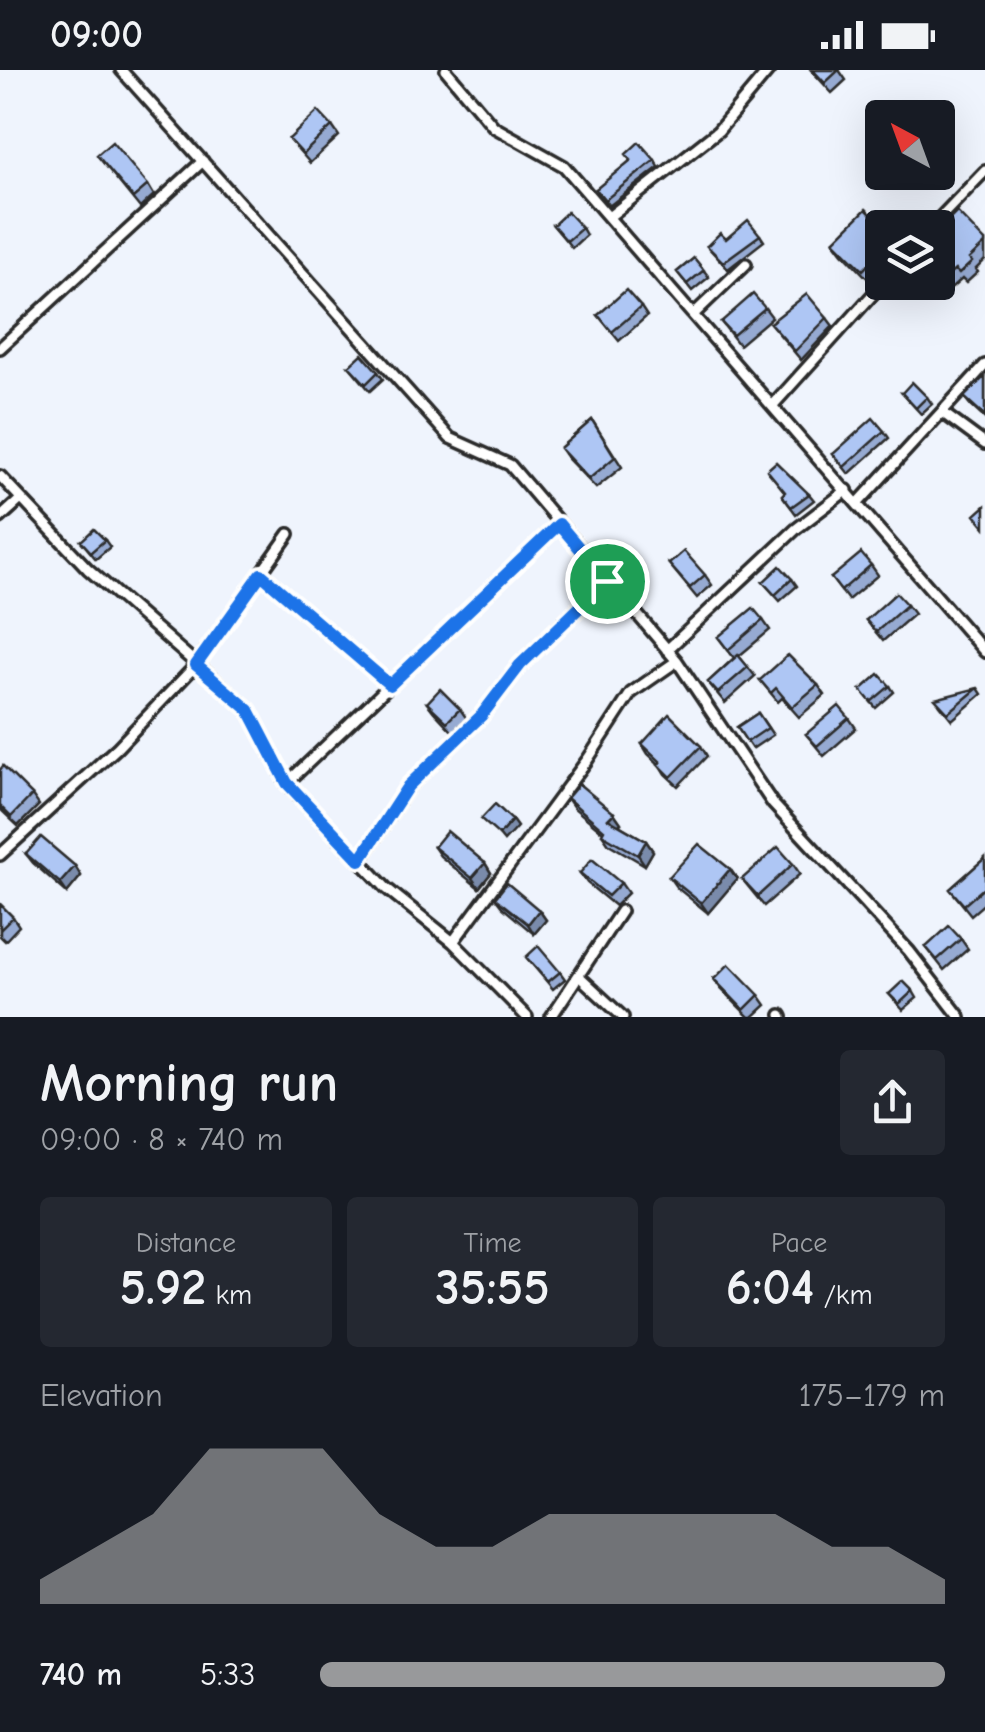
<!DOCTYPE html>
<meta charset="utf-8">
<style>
body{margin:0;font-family:"Comic Neue",sans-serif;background:#242831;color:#f1f3f6;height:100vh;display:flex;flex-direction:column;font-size:38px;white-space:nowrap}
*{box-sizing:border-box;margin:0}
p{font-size:32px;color:#9ea1a6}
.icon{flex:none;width:55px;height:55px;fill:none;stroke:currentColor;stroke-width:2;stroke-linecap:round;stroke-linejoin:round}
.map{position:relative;height:947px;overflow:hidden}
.drawer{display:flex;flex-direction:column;background:#171b24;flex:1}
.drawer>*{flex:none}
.needle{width:65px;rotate:319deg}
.controls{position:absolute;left:865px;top:30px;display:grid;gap:20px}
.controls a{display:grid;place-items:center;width:90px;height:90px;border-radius:10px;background:#171b24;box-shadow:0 10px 40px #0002;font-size:50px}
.pin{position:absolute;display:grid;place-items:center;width:85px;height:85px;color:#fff;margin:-42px;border:5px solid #fff;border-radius:50%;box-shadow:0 2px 10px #0007}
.round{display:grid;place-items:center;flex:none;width:105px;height:105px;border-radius:10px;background:#242831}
.overview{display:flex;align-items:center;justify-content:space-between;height:170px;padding:0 40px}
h1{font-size:55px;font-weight:800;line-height:75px}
.figures{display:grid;grid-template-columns:repeat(3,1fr);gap:15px;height:170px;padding:10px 40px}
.figures div{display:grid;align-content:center;border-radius:10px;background:#242831;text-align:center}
.figures b{font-size:50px;font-weight:800}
.figures small{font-size:28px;font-weight:400}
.figures p{font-size:28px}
.chart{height:280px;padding:20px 40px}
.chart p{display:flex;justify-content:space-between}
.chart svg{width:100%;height:180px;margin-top:10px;fill:#98999b;opacity:.7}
ul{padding:0 40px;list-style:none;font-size:32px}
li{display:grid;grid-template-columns:160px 120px 1fr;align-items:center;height:75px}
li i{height:25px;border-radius:12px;background:#98999b}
.status{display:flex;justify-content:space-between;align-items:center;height:70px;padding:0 50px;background:#171b24;direction:ltr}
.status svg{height:28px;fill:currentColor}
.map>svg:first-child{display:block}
</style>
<div class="status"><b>09:00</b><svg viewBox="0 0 49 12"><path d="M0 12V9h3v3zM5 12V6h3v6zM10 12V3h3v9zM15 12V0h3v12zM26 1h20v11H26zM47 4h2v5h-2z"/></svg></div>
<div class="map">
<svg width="985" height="947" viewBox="0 0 985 947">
<rect width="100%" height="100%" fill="#eff4fd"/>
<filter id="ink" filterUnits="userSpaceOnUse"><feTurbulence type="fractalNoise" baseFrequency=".01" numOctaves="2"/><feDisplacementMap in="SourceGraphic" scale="20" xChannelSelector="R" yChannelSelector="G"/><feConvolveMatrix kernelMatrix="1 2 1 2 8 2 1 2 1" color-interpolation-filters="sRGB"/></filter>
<g filter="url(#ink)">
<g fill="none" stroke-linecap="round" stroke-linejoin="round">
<defs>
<path id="minor" d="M 121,0 L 450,368 L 510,395 L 677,591 L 773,734 L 909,881 L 960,947
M 446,0 L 494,57 L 564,96 L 985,582
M 610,146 L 718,61 L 769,0
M 930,158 L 985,101
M 695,243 L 746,194
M 0,278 L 203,91
M 774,334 L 884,212
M 943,343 L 985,374
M 0,406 L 88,499 L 249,640 L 287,713 L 386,818 L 453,872 L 527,947
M 859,432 L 985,295
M 0,448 L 21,429
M 261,504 L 390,615
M 667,580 L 796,459 L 847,420
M 287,713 L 559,454
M 0,785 L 117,678 L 196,595 L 289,464
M 361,790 L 408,717 L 481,646 L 520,595 L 607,511
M 453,872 L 588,689 L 631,623 L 677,591
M 581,908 L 623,947
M 781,945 L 782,947
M 551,947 L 621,841"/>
</defs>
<!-- minor casing -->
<use href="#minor" stroke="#2b2b2b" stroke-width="16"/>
<!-- minor -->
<use href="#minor" stroke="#fff" stroke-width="9"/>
</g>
<!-- wall -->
<path fill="#96aad2" stroke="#2b2b2b" stroke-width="2.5" d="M 811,0 L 839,0 L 846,10 L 832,23 Z
M 332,56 L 339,66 L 310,93 L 289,69 Z
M 97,85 L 148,115 L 154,125 L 140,138 Z
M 655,90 L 659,97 L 609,136 L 596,119 Z
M 553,155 L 582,158 L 586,165 L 572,178 Z
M 944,155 L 985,171 L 985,190 L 976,199 L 978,202 L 966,213 L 962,209 L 944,225 L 934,212 L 938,212 L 948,160 Z
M 882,158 L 882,203 L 872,213 L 843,183 L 834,171 Z
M 760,165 L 764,171 L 728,199 L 707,176 L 726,169 Z
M 694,188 L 709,207 L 692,221 L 677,202 Z
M 641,237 L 647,246 L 619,271 L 598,245 Z
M 765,238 L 772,247 L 739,275 L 721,252 Z
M 827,248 L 833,256 L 801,290 L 770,253 Z
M 349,296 L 378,302 L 383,309 L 370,321 Z
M 985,306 L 985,349 L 971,336 L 964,327 Z
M 902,323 L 927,327 L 932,334 L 921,344 Z
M 592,350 L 622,397 L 596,418 L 567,388 L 560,378 Z
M 884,361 L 889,368 L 849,404 L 833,384 Z
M 767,400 L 809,424 L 814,430 L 796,444 L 782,425 L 785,422 Z
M 105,470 L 110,477 L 96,489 L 81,471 Z
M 669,494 L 705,505 L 712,515 L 697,528 Z
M 871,495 L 878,505 L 848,530 L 831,508 Z
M 792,509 L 797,516 L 780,531 L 763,512 Z
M 907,535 L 914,544 L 883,571 L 866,550 Z
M 763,550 L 770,560 L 739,586 L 755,606 L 725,633 L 708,612 L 734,588 L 718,567 Z
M 760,610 L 818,615 L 825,625 L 799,647 L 782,628 L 778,632 Z
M 890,616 L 894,622 L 876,638 L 861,620 Z
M 978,618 L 982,624 L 952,650 L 940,635 Z
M 427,633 L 460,639 L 467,649 L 453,662 L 434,642 Z
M 758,643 L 773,665 L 752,679 L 737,657 Z
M 849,648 L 856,658 L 824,686 L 806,664 Z
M 642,674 L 701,676 L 707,686 L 678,716 L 665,704 L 659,694 L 648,684 Z
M 0,700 L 32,725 L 39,735 L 18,756 L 0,739 Z
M 567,728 L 614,743 L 621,753 L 619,755 L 646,771 L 653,781 L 645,795 L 609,774 L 602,764 L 603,762 L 574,738 Z
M 434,777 L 485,793 L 491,803 L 479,818 L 440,786 Z
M 26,784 L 75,796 L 81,806 L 67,823 L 33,793 Z
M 985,788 L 985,833 L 971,845 L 950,819 Z
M 793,794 L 800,804 L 764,836 L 742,809 Z
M 730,799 L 737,809 L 708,843 L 676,817 L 669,807 Z
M 580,803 L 621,813 L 628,823 L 615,836 L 587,813 Z
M 495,828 L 539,840 L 546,850 L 534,864 L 502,837 Z
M 0,834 L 13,847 L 19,856 L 5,871 L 0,866 Z
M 961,869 L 968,879 L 944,900 L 926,877 Z
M 526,887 L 560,902 L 565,909 L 553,919 Z
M 714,909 L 759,925 L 766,935 L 753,947 L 749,947 L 721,919 Z
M 913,921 L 917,928 L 903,940 L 889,924 Z"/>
<!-- shaded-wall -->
<path fill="#7a8bab" stroke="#2b2b2b" stroke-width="2.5" d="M 614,743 L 621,753 L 615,759 L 608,749 Z
M 512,750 L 517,757 L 504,771 L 499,765 Z
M 646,771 L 653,781 L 645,795 L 638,785 Z
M 485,793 L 491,803 L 479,818 L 472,808 Z
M 75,796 L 81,806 L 67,823 L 60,813 Z
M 730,799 L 737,809 L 708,843 L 701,833 Z
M 539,840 L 546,850 L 534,864 L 528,854 Z"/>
<!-- building -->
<path fill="#aec6f4" stroke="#2b2b2b" stroke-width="2.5" d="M 813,0 L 839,0 L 825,13 Z
M 318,41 L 332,56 L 303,84 L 289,69 Z
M 112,72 L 148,115 L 133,128 L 97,85 Z
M 639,72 L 655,90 L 605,130 L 596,119 L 631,90 L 626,84 Z
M 866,139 L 885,158 L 882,158 L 882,181 L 863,200 L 834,171 Z
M 567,142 L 582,158 L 567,171 L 553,155 Z
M 957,142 L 985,171 L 985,174 L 969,189 L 972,192 L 959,204 L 955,200 L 937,215 L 935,212 L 938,212 L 938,169 L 948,159 L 944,155 Z
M 748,150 L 760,165 L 723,192 L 707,176 L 720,163 L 726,169 Z
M 694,188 L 704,200 L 687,214 L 677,202 Z
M 626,220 L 641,237 L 612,262 L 598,245 Z
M 753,224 L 765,238 L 733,265 L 721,252 Z
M 807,224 L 827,248 L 795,281 L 770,253 Z
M 362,284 L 378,302 L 366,314 L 349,296 Z
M 985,306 L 985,346 L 964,327 Z
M 912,312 L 927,327 L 916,338 L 902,323 Z
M 873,348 L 884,361 L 844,397 L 833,384 Z
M 592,350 L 615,387 L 589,409 L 560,378 Z
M 776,392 L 809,424 L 791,437 L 782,425 L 785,422 L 767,400 Z
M 985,436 L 985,457 L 975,445 Z
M 94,459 L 105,470 L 91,482 L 81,471 Z
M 684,481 L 705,505 L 690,518 L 669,494 Z
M 861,483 L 871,495 L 841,521 L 831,508 Z
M 780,496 L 792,509 L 775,525 L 763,512 Z
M 896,523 L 907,535 L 876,562 L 866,550 Z
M 753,538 L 763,550 L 728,580 L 718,567 Z
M 738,585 L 748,597 L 718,623 L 708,612 Z
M 788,585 L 818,615 L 792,637 L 776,618 L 771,623 L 760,610 Z
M 879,604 L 890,616 L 871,632 L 861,620 Z
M 978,618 L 948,643 L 935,629 Z
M 440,619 L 460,639 L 447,652 L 427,633 Z
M 839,636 L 849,648 L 817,676 L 806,664 Z
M 758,643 L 768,658 L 747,672 L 737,657 Z
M 669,644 L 701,676 L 671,707 L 658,694 L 661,692 L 642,674 Z
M 3,696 L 32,725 L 11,747 L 0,736 L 0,700 Z
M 579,714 L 614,743 L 608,749 L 646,771 L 638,785 L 602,764 L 604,760 L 567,728 Z
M 495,734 L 512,750 L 499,765 L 481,749 Z
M 447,761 L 485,793 L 472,808 L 434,777 Z
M 41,767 L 75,796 L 60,813 L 26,784 Z
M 699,774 L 730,799 L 701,833 L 669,807 Z
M 778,777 L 793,794 L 758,826 L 742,809 Z
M 985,788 L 985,817 L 964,835 L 950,819 Z
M 592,789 L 621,813 L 608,826 L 580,803 Z
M 507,813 L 539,840 L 528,854 L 495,828 Z
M 0,834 L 13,847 L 0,860 Z
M 949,856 L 961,869 L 937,890 L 926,877 Z
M 538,876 L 560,902 L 548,912 L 526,887 Z
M 729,894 L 759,925 L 744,940 L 714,909 Z
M 903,911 L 913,921 L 899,934 L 889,924 Z"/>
</g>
<g fill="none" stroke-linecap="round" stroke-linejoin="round" filter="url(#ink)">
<defs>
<path id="route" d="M 559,454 L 607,511 L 520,595 L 481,646 L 408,716 L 360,790 L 287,713 L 249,640 L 196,595 L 261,504 L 390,615 Z"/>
</defs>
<!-- route casing -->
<use href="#route" stroke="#fff" stroke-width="20"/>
<!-- route -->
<use href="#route" stroke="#1a73e8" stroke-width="12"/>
</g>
</svg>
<div class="controls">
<a><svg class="needle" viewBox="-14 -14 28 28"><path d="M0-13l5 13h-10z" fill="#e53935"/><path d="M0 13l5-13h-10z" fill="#9ea1a6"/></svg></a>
<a><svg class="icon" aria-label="layers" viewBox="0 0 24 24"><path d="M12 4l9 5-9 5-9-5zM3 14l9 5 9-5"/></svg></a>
</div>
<div class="pin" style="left:607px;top:511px;background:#1e9e55"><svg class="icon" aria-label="arrive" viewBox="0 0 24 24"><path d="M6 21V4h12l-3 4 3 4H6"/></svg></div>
</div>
<section class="drawer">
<div class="overview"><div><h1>Morning run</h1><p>09:00 · 8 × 740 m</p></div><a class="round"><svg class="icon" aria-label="share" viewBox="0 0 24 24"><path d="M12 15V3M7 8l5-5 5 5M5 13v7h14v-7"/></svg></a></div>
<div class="figures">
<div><p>Distance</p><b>5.92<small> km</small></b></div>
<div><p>Time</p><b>35:55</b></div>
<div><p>Pace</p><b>6:04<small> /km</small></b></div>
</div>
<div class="chart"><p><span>Elevation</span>175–179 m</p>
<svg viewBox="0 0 160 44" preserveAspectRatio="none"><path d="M0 44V38L10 30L20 22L30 6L40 6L50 6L60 22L70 30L80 30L90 22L100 22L110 22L120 22L130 22L140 30L150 30L160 38V44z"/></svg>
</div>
<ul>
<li><b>740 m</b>5:33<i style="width:100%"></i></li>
</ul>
</section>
